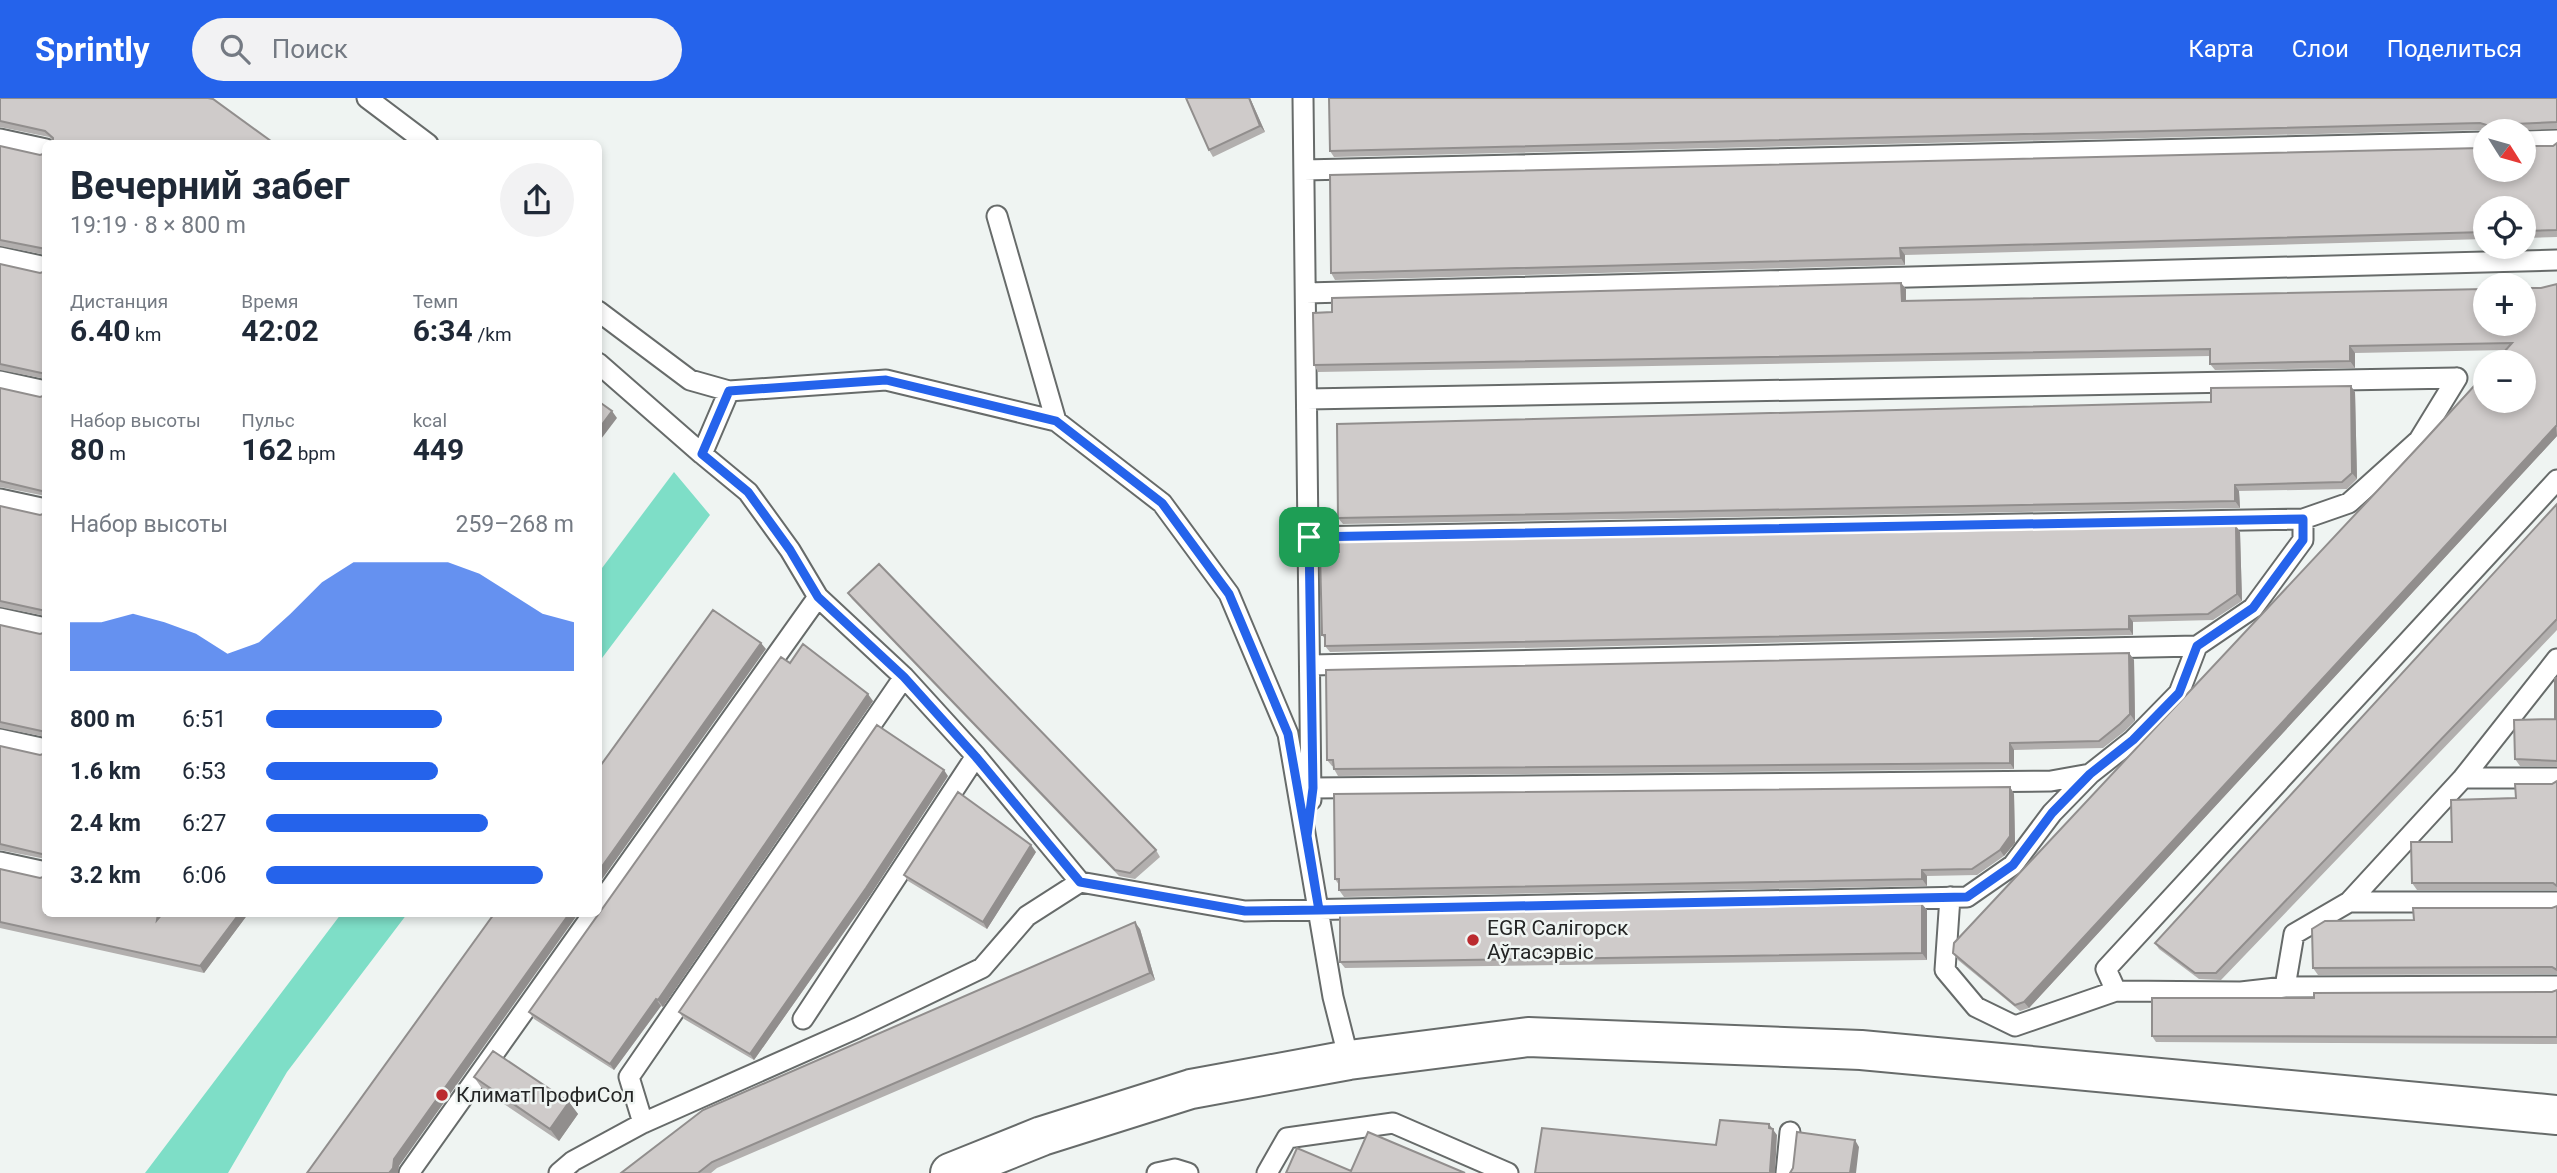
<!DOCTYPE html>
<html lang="ru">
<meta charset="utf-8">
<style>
body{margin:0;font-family:Roboto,sans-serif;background:#f2f2f3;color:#1f2937;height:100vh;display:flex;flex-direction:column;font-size:26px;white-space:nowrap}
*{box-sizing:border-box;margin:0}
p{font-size:23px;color:#747a83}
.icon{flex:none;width:38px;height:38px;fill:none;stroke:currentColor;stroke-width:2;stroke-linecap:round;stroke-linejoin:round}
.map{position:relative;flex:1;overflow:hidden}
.panel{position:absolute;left:42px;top:42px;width:560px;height:777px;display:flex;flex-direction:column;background:#fff;border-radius:10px;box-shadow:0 4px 10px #0003}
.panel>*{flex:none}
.needle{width:46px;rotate:127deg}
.controls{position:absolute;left:2473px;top:21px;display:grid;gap:14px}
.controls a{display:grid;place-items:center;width:63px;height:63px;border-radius:50%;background:#fff;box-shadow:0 4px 10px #0003;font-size:35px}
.pin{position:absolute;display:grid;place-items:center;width:60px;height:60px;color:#fff;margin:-30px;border-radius:14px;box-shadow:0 4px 10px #0006}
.round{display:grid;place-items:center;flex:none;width:74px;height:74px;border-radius:37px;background:#f2f2f3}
.summary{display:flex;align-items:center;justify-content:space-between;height:119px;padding:0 28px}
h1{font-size:38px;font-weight:700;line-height:52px}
.figures{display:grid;grid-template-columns:repeat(3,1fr);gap:10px;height:119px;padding:7px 28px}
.figures div{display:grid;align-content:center}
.figures b{font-size:30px;font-weight:700}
.figures small{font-size:19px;font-weight:400}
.figures p{font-size:19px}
.chart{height:196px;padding:14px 28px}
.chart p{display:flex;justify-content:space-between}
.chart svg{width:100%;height:126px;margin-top:7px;fill:#2563eb;opacity:.7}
ul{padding:0 28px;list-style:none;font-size:23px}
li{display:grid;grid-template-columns:112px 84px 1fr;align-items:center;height:52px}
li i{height:18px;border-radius:9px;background:#2563eb}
header{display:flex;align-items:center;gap:42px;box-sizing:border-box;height:98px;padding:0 35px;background:#2563eb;color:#fff}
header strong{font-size:33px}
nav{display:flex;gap:38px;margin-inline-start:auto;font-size:24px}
.search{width:490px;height:63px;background:#f2f2f3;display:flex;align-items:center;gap:18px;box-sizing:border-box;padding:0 24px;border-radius:38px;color:#747a83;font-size:26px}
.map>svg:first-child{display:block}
</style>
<header>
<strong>Sprintly</strong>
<div class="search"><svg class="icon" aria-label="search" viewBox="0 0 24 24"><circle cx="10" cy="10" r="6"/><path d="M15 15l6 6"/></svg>Поиск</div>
<nav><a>Карта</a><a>Слои</a><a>Поделиться</a></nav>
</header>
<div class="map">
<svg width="2557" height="1075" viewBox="0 0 2557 1075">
<rect width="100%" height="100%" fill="#eff4f2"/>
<!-- green -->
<path fill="#7edec7" d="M 674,374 L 710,417 L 599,564 L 599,474 Z
M 341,816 L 407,816 L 287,974 L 228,1075 L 145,1075 Z"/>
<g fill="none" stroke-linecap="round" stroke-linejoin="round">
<defs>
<path id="lane" d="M 367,0 L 428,46
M 1303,0 L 1311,702
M 0,41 L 46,51
M 2524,43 L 2557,42
M 1304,72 L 2485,44
M 997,118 L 1056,323
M 0,159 L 46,169
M 1306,195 L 2557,162
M 598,213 L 690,282 L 729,293 L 886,282 L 1056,323 L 1162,405 L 1229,496 L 1288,636 L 1333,899 L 1349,962
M 598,265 L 702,356 L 729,293
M 0,283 L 46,293
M 1307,301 L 2457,280
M 702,356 L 748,394 L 790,452 L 818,499 L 904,579 L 976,658 L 1080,784 L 1245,813 L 1967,799 L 2013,767 L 2052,715 L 2090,676
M 2557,382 L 2106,871 L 2116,893 L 2241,894 L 2285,889 L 2557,888
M 0,401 L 46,411
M 1309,439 L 2303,421 L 2349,405 L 2419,342 L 2457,280
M 0,520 L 46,530
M 1311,567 L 2197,548 L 2253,510 L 2303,442 L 2303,421
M 0,641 L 46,651
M 2463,680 L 2557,680
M 1313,690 L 2051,683 L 2090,676 L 2133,642 L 2179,595 L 2197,548
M 0,764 L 46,774
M 1950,799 L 1945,872 L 1976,909 L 2015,928 L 2116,893
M 2349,804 L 2557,804
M 598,808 L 818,499
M 2285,889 L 2294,836 L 2349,804 L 2463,680 L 2557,561
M 803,921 L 976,658
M 643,1025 L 629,979 L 904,579
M 409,1075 L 593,816
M 559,1075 L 573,1063 L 643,1025 L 857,930 L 982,870 L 1027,818 L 1080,784
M 1157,1075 L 1175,1071 L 1188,1075
M 1267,1075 L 1287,1040 L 1393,1025 L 1508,1075
M 1786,1075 L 1790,1034"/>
<path id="secondary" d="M 950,1075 L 1042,1038 L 1191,991 L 1349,962 L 1528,939 L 1861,952 L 2557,1017"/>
</defs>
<!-- lane casing -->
<use href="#lane" stroke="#676b6a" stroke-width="23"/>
<!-- secondary casing -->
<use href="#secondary" stroke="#676b6a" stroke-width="42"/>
<!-- lane -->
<use href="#lane" stroke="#fff" stroke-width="19"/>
<!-- secondary -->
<use href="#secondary" stroke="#fff" stroke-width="38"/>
</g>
<!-- wall -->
<path fill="#b2afae" d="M 0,0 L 275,46 L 53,43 L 49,39 L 0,29 Z
M 1186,0 L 1250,0 L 1265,34 L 1213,59 L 1209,52 Z
M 2557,0 L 2557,31 L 2490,33 L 2485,32 L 1334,59 L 1330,53 Z
M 2557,45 L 2557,139 L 2524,140 L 2524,110 L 2485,110 L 2485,141 L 1905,157 L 1905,167 L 1335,182 L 1331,175 L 2481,50 L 2553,48 Z
M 0,48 L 40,57 L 46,55 L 46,157 L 0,148 Z
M 0,166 L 40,175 L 46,173 L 46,281 L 0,272 Z
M 1901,185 L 1906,191 L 1906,203 L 2541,190 L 2557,186 L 2557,338 L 2029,910 L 2020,913 L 1958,862 L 1953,855 L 2506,252 L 2355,255 L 2355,270 L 2215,272 L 2210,266 L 2210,258 L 1318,274 L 1314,267 L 1332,214 Z
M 0,290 L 40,299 L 46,297 L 46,398 L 0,389 Z
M 2355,294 L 2357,381 L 2347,391 L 2239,393 L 2240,410 L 1343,426 L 1338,420 L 2211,304 Z
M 2557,406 L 2557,532 L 2221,882 L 2199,881 L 2159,851 L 2155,845 Z
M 0,408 L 40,417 L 46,415 L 46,518 L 0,509 Z
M 2236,428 L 2240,434 L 2242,503 L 2213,522 L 2133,524 L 2133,537 L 1330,554 L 1325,548 L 1325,541 L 1322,537 Z
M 848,495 L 1156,752 L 1160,759 L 1135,781 L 1119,778 L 852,501 Z
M 0,527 L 40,536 L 46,534 L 46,639 L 0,630 Z
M 2129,555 L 2134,562 L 2135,623 L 2125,633 L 2103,650 L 2014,652 L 2014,671 L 1338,678 L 1334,671 L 1334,668 L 1332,668 L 1327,662 Z
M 790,565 L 873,603 L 663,909 L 661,908 L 614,972 L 534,921 L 529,914 Z
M 2557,580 L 2557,669 L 2520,668 L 2515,661 L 2555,621 Z
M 0,648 L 40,657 L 46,655 L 46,761 L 0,752 Z
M 948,678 L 871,796 L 754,962 L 684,921 L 679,914 Z
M 2557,683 L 2557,792 L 2417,792 L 2412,785 L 2452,744 L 2516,700 Z
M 2010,689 L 2014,696 L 2015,745 L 2004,758 L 1977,777 L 1927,778 L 1927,788 L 1344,799 L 1339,792 L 1339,787 L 1335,781 Z
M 1036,754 L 987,831 L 908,783 L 904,777 Z
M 0,771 L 46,816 L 248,816 L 204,875 L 0,830 Z
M 1922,806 L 1927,812 L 1927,862 L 1345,870 L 1340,864 Z
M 2557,808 L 2557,876 L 2318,877 L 2313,870 L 2414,822 L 2552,810 Z
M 1140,831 L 1155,882 L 717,1070 L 711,1075 L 621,1075 Z
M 2557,892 L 2557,946 L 2156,944 L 2152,938 L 2314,900 L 2552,894 Z
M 474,979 L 569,1004 L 578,1016 L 559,1043 L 483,992 Z"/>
<!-- shaded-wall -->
<path fill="#918e8d" d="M 1249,0 L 1250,0 L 1265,34 L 1260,28 Z
M 2514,26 L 2518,32 L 2508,33 L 2508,31 Z
M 1900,150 L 1905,157 L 1905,167 L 1901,160 Z
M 1901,185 L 1906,191 L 1906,209 L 1902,203 Z
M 2350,248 L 2355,255 L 2355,270 L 2350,263 Z
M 2351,288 L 2355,294 L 2357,381 L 2352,375 Z
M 612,313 L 617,320 L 598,345 L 598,332 Z
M 2556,328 L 2557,338 L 2029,910 L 2024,904 Z
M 2235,387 L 2239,393 L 2240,410 L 2235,403 Z
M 2236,428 L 2240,434 L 2242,503 L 2237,496 Z
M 2129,518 L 2133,524 L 2133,537 L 2129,531 Z
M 761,545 L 766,551 L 598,787 L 598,774 Z
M 2129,555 L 2134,562 L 2135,623 L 2130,616 Z
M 868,596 L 873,603 L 663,909 L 658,902 Z
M 2010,645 L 2014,652 L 2014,671 L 2010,665 Z
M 944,672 L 948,678 L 871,796 L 754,962 L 750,956 Z
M 2010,689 L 2014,696 L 2015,745 L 2004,758 L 2000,752 Z
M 1031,747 L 1036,754 L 987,831 L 983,824 Z
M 1922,772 L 1927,778 L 1927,788 L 1922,781 Z
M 1922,806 L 1927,812 L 1927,862 L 1922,855 Z
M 239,816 L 248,816 L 204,875 L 200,868 Z
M 569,816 L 578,816 L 399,1068 L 398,1075 L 389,1075 L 394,1061 Z
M 1135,824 L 1140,831 L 1155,882 L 1150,875 Z
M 656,901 L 661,908 L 614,972 L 610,966 Z
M 569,1004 L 578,1016 L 559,1043 L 550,1031 Z
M 1769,1026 L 1777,1037 L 1775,1075 L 1772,1075 L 1770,1073 Z
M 1855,1042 L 1859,1049 L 1856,1075 L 1850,1075 Z"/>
<!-- building -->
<path fill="#cfcbca" stroke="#918e8d" stroke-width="2" d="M 0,0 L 208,0 L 213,1 L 275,46 L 53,46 L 53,40 L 45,33 L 0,23 Z
M 1186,0 L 1249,0 L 1260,28 L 1209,52 Z
M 1329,0 L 2557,0 L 2557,24 L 2514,26 L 2508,33 L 2491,33 L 2487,27 L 2480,25 L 1330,53 Z
M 2557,45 L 2557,132 L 2524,133 L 2524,110 L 2485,110 L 2485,134 L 1900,150 L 1901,160 L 1331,175 L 1330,77 L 2481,50 L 2485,47 L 2485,72 L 2524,72 L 2524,48 L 2553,48 Z
M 0,48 L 40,57 L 46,55 L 46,151 L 0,142 Z
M 0,166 L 40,175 L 46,173 L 46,276 L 0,266 Z
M 1901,185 L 1902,203 L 2485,191 L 2485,226 L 2524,226 L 2524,190 L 2541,190 L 2557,186 L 2557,328 L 2556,328 L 2024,904 L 2015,907 L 1953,855 L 1954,845 L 2423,344 L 2485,276 L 2485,303 L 2524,303 L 2524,264 L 2495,264 L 2512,245 L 2350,248 L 2350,263 L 2210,266 L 2210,251 L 1314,267 L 1313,215 L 1332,214 L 1332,200 Z
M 2351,288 L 2352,375 L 2342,384 L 2235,387 L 2235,403 L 1338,420 L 1337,326 L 2211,304 L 2211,290 Z
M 0,290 L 40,299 L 46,297 L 46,394 L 0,383 Z
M 598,303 L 612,313 L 598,332 Z
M 2557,406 L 2557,521 L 2216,875 L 2195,875 L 2155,845 Z
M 0,408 L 40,417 L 46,415 L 46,513 L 0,503 Z
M 2236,428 L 2237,496 L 2208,516 L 2129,518 L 2129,531 L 1325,548 L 1325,537 L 1322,537 L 1320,455 L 1339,454 L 1339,444 Z
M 879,466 L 1156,752 L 1130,775 L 1115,772 L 848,495 Z
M 713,512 L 761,545 L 598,774 L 598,671 Z
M 0,527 L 40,536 L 46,534 L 46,634 L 0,624 Z
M 803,546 L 868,596 L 658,902 L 656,901 L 610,966 L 529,914 L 781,559 L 790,565 Z
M 2129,555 L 2130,616 L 2120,626 L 2099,643 L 2010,645 L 2010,665 L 1334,671 L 1333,662 L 1327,662 L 1326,572 Z
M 2555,580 L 2557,580 L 2557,663 L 2515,661 L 2514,622 L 2555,621 Z
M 877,627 L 944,672 L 866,790 L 750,956 L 679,914 Z
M 0,648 L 40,657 L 46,655 L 46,757 L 0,746 Z
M 2557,683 L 2557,788 L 2553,785 L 2412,785 L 2411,744 L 2452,744 L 2451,702 L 2516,700 L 2515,686 L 2552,686 Z
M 2010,689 L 2010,738 L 2000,752 L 1972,771 L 1922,772 L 1922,781 L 1339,792 L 1339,781 L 1335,781 L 1334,696 Z
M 958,694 L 1031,747 L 983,824 L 904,777 Z
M 0,771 L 40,780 L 46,778 L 46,816 L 158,816 L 157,822 L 162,816 L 239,816 L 200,868 L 0,824 Z
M 1922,806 L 1922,855 L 1340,864 L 1340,817 Z
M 2557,808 L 2557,872 L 2552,869 L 2313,870 L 2312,831 L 2325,823 L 2414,822 L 2413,810 L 2552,810 Z
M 494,816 L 569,816 L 394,1061 L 393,1070 L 389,1075 L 307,1075 Z
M 1135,824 L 1150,875 L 712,1064 L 698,1075 L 621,1075 L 703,1012 Z
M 2557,892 L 2557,939 L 2152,938 L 2152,900 L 2314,900 L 2314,895 L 2552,894 Z
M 493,953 L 569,1004 L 550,1031 L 474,979 Z
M 1720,1022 L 1769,1026 L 1769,1030 L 1773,1031 L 1770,1073 L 1772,1075 L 1535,1075 L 1542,1030 L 1716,1047 Z
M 1368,1034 L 1465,1075 L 1286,1075 L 1297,1050 L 1351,1073 Z
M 1797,1034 L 1855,1042 L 1850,1075 L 1790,1075 L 1793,1070 Z"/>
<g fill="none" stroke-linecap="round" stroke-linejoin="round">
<defs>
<path id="route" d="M 1309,439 L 1313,690 L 1307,738 L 1319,812 L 1245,813 L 1080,784 L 976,659 L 904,579 L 818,499 L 790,452 L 748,394 L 702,356 L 729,293 L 886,282 L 1056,323 L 1162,405 L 1229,496 L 1288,636 L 1319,812 L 1967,799 L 2013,767 L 2052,715 L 2090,676 L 2133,642 L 2179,595 L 2197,548 L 2253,510 L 2303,442 L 2303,421 L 1309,439"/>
</defs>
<!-- route casing -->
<use href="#route" stroke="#fff" stroke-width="14"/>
<!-- route -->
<use href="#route" stroke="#2563eb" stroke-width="9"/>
</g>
<!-- markers -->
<g fill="#bb2b2f" stroke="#eff4f2" stroke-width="2.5">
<circle cx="1473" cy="842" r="7"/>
<circle cx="442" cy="997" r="7"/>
</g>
<g text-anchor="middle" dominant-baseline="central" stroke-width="5" stroke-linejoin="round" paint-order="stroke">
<!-- poi labels -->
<g font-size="21" fill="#242525" stroke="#eff4f2" text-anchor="start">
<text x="1487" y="830">EGR Салігорск<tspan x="1487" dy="24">Аўтасэрвіс</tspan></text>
<text x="456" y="997">КлиматПрофиСол</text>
</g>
</g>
</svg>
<div class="controls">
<a><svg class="needle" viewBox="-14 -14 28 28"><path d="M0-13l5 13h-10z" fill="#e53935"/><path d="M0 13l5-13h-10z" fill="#747a83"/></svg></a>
<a><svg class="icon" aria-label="locate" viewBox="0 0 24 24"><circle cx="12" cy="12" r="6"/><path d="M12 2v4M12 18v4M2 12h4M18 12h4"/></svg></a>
<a>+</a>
<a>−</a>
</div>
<div class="pin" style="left:1309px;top:439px;background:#1e9e55"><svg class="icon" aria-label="arrive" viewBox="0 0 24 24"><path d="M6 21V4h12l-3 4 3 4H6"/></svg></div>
<section class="panel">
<div class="summary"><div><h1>Вечерний забег</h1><p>19:19 · 8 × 800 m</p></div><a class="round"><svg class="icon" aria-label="share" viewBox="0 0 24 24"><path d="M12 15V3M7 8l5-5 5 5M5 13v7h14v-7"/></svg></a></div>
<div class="figures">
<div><p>Дистанция</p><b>6.40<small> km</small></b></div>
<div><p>Время</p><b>42:02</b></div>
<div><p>Темп</p><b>6:34<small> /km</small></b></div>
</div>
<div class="figures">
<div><p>Набор высоты</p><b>80<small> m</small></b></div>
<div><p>Пульс</p><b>162<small> bpm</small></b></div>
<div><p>kcal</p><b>449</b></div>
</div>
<div class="chart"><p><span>Набор высоты</span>259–268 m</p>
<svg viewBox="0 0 160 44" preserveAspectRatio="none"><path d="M0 44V27L10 27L20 24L30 27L40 31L50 38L60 34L70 24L80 13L90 6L100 6L110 6L120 6L130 10L140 17L150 24L160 27V44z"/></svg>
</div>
<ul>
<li><b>800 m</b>6:51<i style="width:57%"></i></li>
<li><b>1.6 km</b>6:53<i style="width:56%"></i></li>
<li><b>2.4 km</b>6:27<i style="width:72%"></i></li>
<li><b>3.2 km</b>6:06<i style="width:90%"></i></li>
</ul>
</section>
</div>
